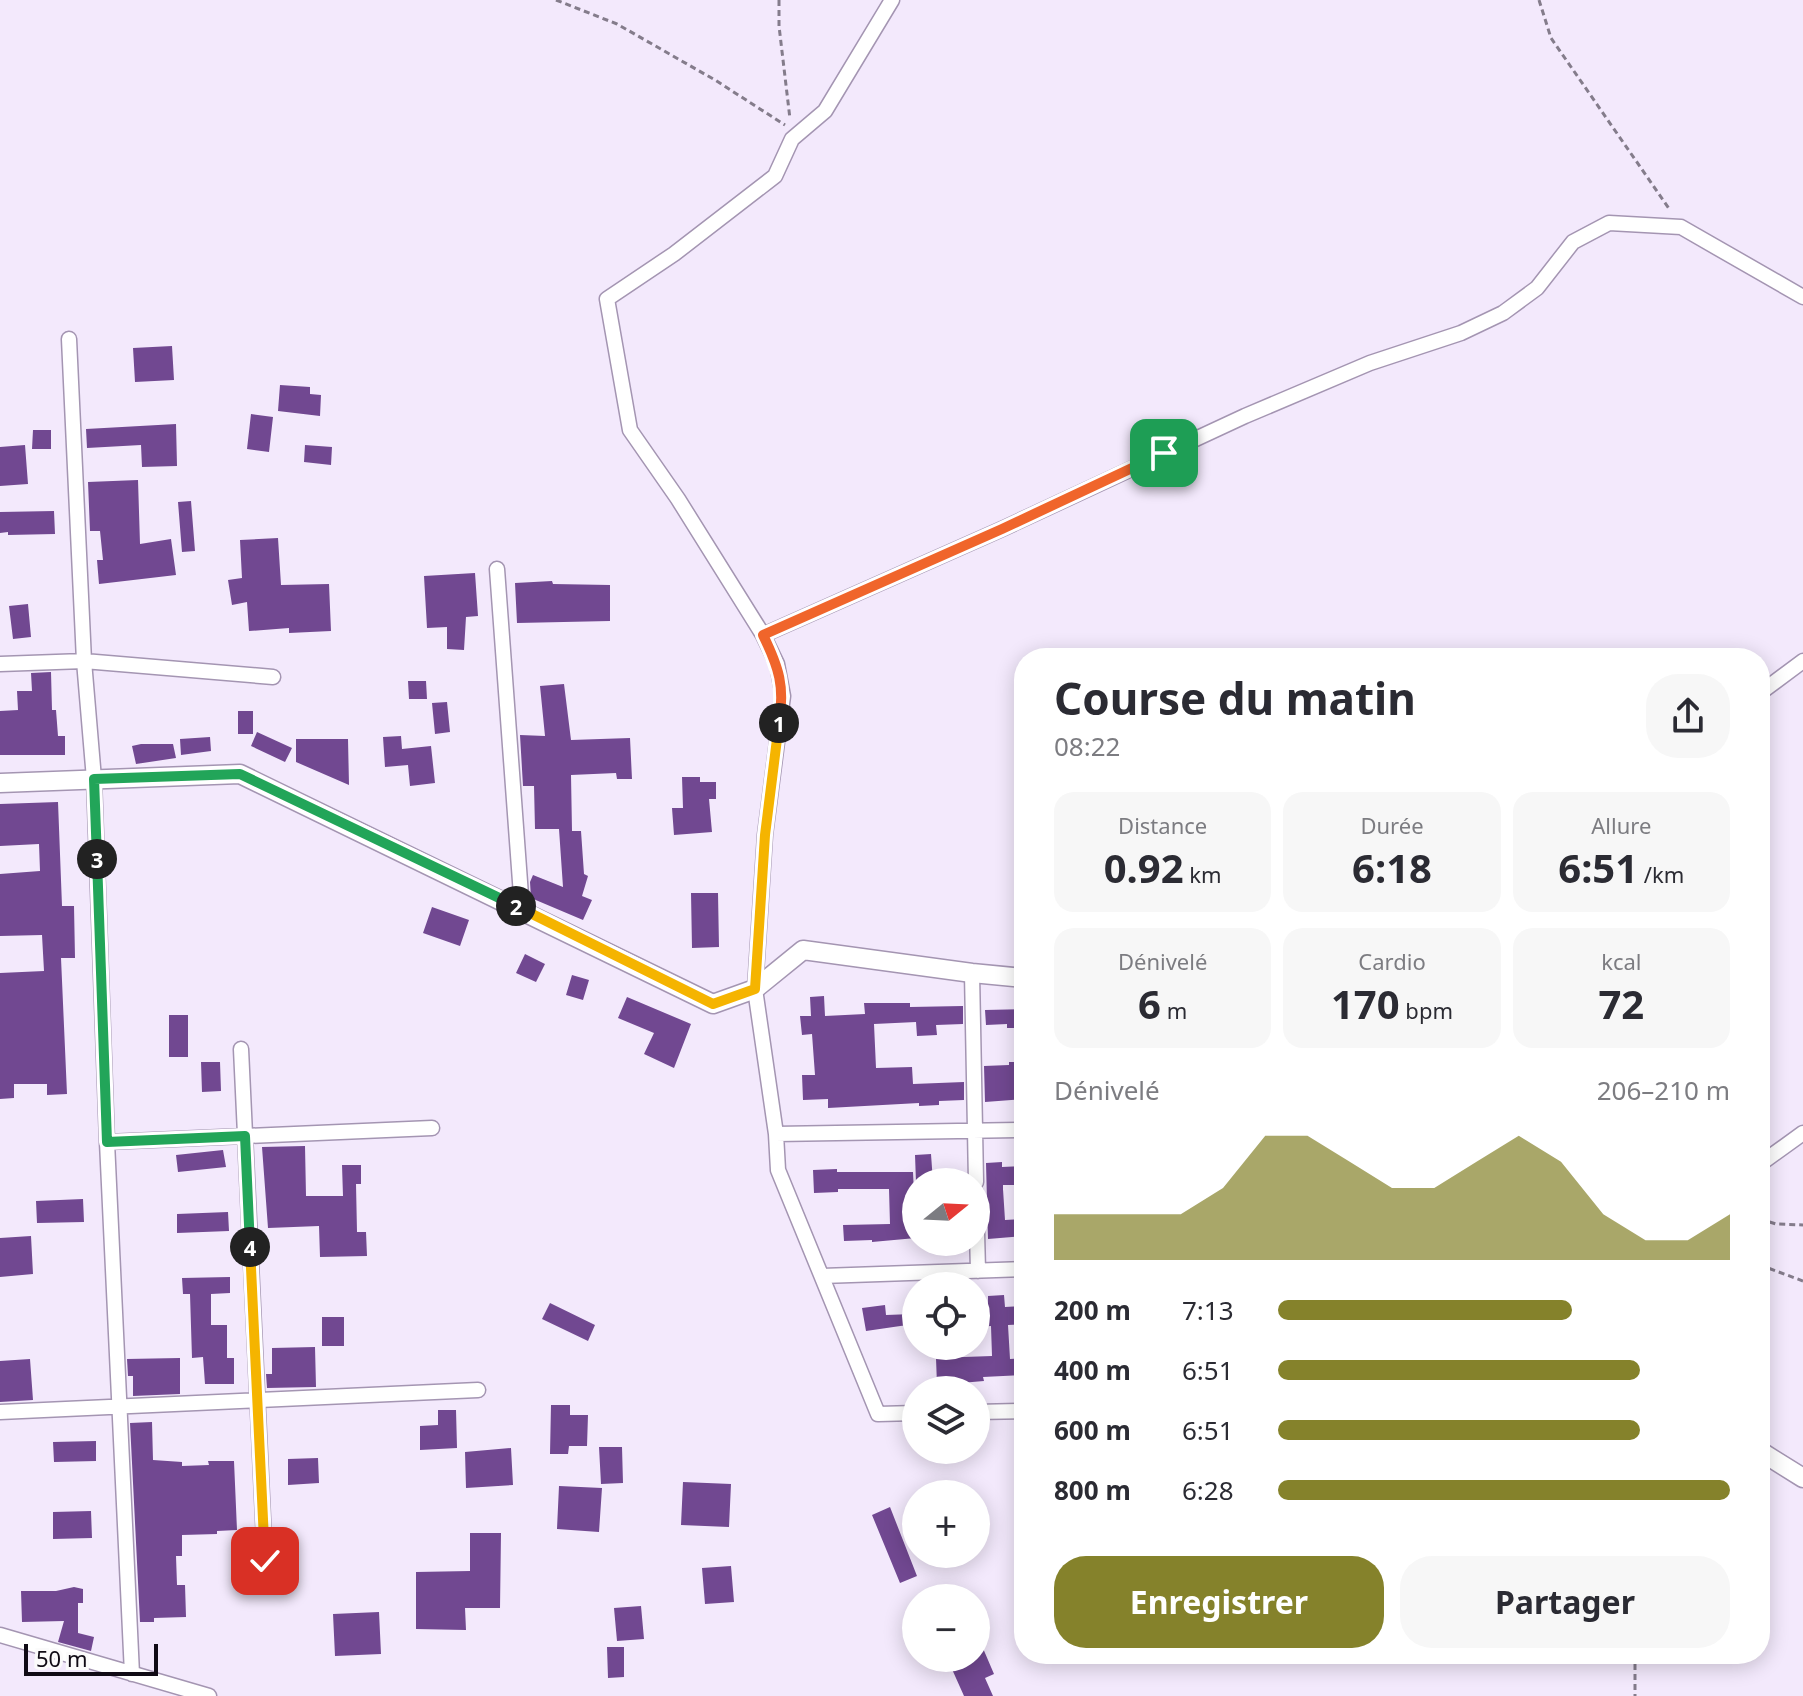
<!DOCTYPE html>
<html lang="fr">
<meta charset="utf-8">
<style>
body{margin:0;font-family:"Noto Sans",sans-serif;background:#f7f7f7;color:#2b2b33;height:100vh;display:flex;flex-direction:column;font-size:30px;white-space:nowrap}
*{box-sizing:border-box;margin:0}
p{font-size:26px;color:#7c7c81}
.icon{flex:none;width:44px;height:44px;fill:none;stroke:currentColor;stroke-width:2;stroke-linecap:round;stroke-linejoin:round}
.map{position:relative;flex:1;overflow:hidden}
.panel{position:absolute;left:1014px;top:648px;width:756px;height:1016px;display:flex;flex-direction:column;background:#fff;border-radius:32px;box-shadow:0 4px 20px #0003}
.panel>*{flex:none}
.needle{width:52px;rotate:72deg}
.buttons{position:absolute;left:902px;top:1168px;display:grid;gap:16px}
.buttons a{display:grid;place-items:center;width:88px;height:88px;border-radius:50%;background:#fff;box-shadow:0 4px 20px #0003;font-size:40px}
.scale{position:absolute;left:24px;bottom:20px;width:134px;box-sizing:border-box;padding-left:8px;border:4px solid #100b15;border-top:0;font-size:22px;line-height:28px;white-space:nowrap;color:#100b15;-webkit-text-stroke:6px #fbfbfb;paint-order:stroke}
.pin{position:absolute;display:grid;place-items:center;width:68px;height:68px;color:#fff;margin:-34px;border-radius:16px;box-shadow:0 4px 12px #0006}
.km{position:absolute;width:40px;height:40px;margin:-20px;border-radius:50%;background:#222;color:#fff;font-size:22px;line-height:40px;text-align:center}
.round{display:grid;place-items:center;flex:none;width:84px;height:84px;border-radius:32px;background:#f7f7f7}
.summary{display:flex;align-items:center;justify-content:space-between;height:136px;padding:0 40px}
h1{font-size:44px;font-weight:700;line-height:60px}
.metrics{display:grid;grid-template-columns:repeat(3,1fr);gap:12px;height:136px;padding:8px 40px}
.metrics div{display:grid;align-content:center;border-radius:20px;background:#f7f7f7;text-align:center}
.metrics b{font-size:40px;font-weight:700}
.metrics small{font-size:22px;font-weight:400}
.metrics p{font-size:22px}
.chart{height:224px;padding:16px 40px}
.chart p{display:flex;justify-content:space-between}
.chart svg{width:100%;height:144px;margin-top:8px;fill:#85822b;opacity:.7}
.action{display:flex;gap:16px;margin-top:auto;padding:16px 40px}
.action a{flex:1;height:92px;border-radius:32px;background:#85822b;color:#fff;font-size:32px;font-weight:700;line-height:92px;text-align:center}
.action a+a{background:#f7f7f7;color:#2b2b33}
ul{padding:0 40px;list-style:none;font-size:26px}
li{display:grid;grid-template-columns:128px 96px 1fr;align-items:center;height:60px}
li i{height:20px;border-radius:10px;background:#85822b}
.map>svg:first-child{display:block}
</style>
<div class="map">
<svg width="1803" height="1696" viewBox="0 0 1803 1696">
<rect width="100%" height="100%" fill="#f3e9fc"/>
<!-- building -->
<path fill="#714891" d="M 172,346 L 174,380 L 135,382 L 133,348 Z
M 280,385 L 310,387 L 310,394 L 321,395 L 320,416 L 278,411 Z
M 251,414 L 273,417 L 269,452 L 247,449 Z
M 176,424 L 177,466 L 142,467 L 141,445 L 87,448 L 86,429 Z
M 33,430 L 51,430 L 51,449 L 32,449 Z
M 25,445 L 28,484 L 0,486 L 0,447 Z
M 305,445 L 332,447 L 331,465 L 304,462 Z
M 138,480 L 140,544 L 171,539 L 176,575 L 99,584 L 97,560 L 103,560 L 100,531 L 90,531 L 88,482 Z
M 191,501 L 195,551 L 182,552 L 178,502 Z
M 54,511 L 55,534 L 8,535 L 8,532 L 0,533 L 0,512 Z
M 278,538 L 281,585 L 329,584 L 331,631 L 289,633 L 289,628 L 249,631 L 247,602 L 232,605 L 228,580 L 242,578 L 240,540 Z
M 475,573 L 478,616 L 466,617 L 464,650 L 447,649 L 447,627 L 427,628 L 424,576 Z
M 552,581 L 553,584 L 610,585 L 610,621 L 517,623 L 515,583 Z
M 28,604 L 31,637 L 13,639 L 9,606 Z
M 51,672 L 52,710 L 56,710 L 58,736 L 65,736 L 65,755 L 0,755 L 0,711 L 18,710 L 17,691 L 32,691 L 31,673 Z
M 408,681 L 426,681 L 427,699 L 409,699 Z
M 564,684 L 571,740 L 630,738 L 632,779 L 617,779 L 616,773 L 571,775 L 572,831 L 581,831 L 584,874 L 588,876 L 582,896 L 592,900 L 583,920 L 531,898 L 530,882 L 533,875 L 563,887 L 559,829 L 535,829 L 534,786 L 523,786 L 520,735 L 545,736 L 540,686 Z
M 447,702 L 450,732 L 435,734 L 432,703 Z
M 238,711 L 253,711 L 253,734 L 238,734 Z
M 257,732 L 292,748 L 285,762 L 251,746 Z
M 401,736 L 402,749 L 431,746 L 435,783 L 410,786 L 408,765 L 385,767 L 383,737 Z
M 210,737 L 211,751 L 181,755 L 180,739 Z
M 296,739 L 348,739 L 349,785 L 296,762 Z
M 141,744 L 173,744 L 176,758 L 136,764 L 132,746 Z
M 682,777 L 700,777 L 700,782 L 716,782 L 716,799 L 709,799 L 712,832 L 674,835 L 672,808 L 683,808 Z
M 58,802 L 62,906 L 74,906 L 75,958 L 61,958 L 67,1094 L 47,1095 L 47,1084 L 14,1084 L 14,1098 L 0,1099 L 0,973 L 44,971 L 42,935 L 0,936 L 0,874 L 40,871 L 39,844 L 0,846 L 0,804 Z
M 691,893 L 718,893 L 719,947 L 692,948 Z
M 432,907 L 469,920 L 460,946 L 423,933 Z
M 525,954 L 545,964 L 536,982 L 516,973 Z
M 572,975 L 589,980 L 583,1000 L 566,995 Z
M 824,996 L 825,1016 L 865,1014 L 864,1003 L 910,1003 L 910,1007 L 963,1006 L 963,1024 L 936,1025 L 937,1035 L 917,1036 L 916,1022 L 874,1024 L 876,1068 L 912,1067 L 913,1084 L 964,1082 L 964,1100 L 939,1101 L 939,1105 L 919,1106 L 919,1103 L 828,1108 L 828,1099 L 803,1100 L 802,1075 L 815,1075 L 812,1034 L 802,1035 L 800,1016 L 811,1016 L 810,997 Z
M 627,997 L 691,1024 L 674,1068 L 644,1054 L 654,1033 L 618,1018 Z
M 1024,1009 L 1024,1028 L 1007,1028 L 1007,1024 L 986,1025 L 985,1010 Z
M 169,1015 L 188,1015 L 188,1057 L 169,1057 Z
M 201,1062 L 220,1062 L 221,1091 L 202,1092 Z
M 1009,1062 L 1024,1062 L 1024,1099 L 985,1102 L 984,1066 L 1009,1065 Z
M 305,1146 L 306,1196 L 343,1196 L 342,1165 L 361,1165 L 361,1184 L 356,1184 L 357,1232 L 366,1232 L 367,1256 L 320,1257 L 319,1226 L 268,1228 L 262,1147 Z
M 223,1150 L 226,1167 L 178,1172 L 176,1155 Z
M 931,1154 L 933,1182 L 916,1182 L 915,1155 Z
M 1002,1162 L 1002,1167 L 1024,1166 L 1024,1185 L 1003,1185 L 1003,1189 L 1005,1220 L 1024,1219 L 1024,1236 L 988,1239 L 986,1163 Z
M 837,1169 L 837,1172 L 913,1172 L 916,1238 L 872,1242 L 872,1240 L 844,1241 L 843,1225 L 890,1224 L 889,1189 L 838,1189 L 838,1192 L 814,1193 L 813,1170 Z
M 83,1199 L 84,1222 L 37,1223 L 36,1201 Z
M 228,1212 L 229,1231 L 177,1233 L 177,1214 Z
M 31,1236 L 33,1274 L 0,1277 L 0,1238 Z
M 230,1277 L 230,1293 L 211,1294 L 211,1325 L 227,1325 L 227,1358 L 234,1358 L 234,1384 L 205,1384 L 203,1357 L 192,1358 L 190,1294 L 183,1294 L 182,1278 Z
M 1004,1295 L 1005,1307 L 1024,1306 L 1024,1324 L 1008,1325 L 1010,1359 L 1024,1358 L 1024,1375 L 983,1377 L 984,1381 L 937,1385 L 936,1358 L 992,1356 L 991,1326 L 976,1327 L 976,1306 L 988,1306 L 988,1296 Z
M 550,1303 L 595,1325 L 588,1341 L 542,1319 Z
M 885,1305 L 886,1315 L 913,1314 L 914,1324 L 866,1331 L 862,1308 Z
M 322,1317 L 344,1317 L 344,1346 L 322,1346 Z
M 315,1347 L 316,1387 L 267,1388 L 266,1374 L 272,1374 L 272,1348 Z
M 180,1358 L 180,1394 L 133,1396 L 133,1376 L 128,1376 L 127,1359 Z
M 30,1359 L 33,1400 L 0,1402 L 0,1361 Z
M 551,1405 L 570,1405 L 570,1415 L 588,1415 L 587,1446 L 569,1446 L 568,1454 L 550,1454 Z
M 438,1410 L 456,1410 L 457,1448 L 420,1450 L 420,1426 L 438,1425 Z
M 152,1422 L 153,1460 L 182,1462 L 182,1466 L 209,1465 L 208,1461 L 234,1461 L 237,1530 L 217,1531 L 217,1534 L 182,1535 L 182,1556 L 176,1556 L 177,1585 L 185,1585 L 186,1617 L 154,1618 L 154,1622 L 140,1622 L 130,1423 Z
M 96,1441 L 96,1461 L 54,1462 L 53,1442 Z
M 599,1447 L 622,1447 L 623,1483 L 601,1484 Z
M 511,1448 L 513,1485 L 466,1488 L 465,1452 Z
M 318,1458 L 319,1483 L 288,1485 L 288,1459 Z
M 683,1482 L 731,1484 L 729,1527 L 681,1525 Z
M 559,1486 L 602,1488 L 599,1532 L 557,1529 Z
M 890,1507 L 917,1576 L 900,1583 L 872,1515 Z
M 91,1511 L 92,1538 L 53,1539 L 53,1512 Z
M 470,1533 L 501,1533 L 500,1608 L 465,1608 L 466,1630 L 416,1629 L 416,1572 L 470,1571 Z
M 731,1566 L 734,1602 L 705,1604 L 702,1568 Z
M 74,1587 L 83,1589 L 83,1603 L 78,1603 L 78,1633 L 94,1637 L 91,1651 L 58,1642 L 64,1621 L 22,1622 L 21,1591 L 56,1591 Z
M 641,1606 L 644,1639 L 617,1641 L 614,1608 Z
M 379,1612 L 381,1654 L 335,1656 L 333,1614 Z
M 976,1632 L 994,1674 L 985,1678 L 993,1696 L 964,1696 L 947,1658 L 976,1658 Z
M 607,1647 L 624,1647 L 624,1677 L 608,1678 Z"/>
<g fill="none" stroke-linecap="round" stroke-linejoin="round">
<defs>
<path id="minor" d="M 892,0 L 825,111 L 792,139 L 775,176 L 674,254 L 607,299 L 630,430 L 678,499 L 763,635 L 777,664 L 783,696 L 765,835 L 755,989 L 776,1134 L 778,1170 L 878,1414 L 916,1413
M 69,339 L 84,661 L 94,779 L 107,1142 L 132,1674
M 497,569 L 522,909
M 763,635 L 1002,529 L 1245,416 L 1370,363 L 1461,333 L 1503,313 L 1537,288 L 1573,242 L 1609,223 L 1681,227 L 1803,297
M 0,664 L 84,661 L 273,677
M 1760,693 L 1803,661
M 972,973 L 976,1182
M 241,1049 L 265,1561
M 776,1134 L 1024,1130
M 107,1142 L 432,1128
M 1760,1164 L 1803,1133
M 976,1193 L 978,1271
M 822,1276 L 1024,1269
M 0,1412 L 478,1390
M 976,1412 L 1024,1411
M 0,1635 L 209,1696"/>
<path id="tertiary" d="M 0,783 L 240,774 L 713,1004 L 755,989 L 803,950 L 972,973 L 1024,978
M 1760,1451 L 1803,1478"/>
</defs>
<!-- minor casing -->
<use href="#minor" stroke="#a495b2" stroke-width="17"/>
<!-- tertiary casing -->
<use href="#tertiary" stroke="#a495b2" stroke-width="21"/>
<!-- path -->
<path stroke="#847c8b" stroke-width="3" stroke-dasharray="6 4" stroke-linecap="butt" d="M 556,0 L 617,24 L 715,80 L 785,125
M 779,0 L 779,26 L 790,119
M 1539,0 L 1551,38 L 1670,210
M 1760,1219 L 1776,1224 L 1803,1225
M 1760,1265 L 1803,1281
M 1635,1654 L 1635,1696"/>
<!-- minor -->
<use href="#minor" stroke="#fff" stroke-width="14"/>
<!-- tertiary -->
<use href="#tertiary" stroke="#fff" stroke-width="18"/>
</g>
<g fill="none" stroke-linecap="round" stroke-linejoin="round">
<defs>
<path id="split-1" d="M 779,723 C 785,686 779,668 763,635 L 1002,529 L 1164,453"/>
<path id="split-2" d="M 516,906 L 713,1004 L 755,989 L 765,835 L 779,723"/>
<path id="split-3" d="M 97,859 L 94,779 L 240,774 L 516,906"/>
<path id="split-4" d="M 97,859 L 107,1142 L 245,1136 L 250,1247"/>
<path id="split-5" d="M 250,1247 L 265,1561"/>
</defs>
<!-- split-1 casing -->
<use href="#split-1" stroke="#fff" stroke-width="16"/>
<!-- split-2 casing -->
<use href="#split-2" stroke="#fff" stroke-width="16"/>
<!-- split-3 casing -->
<use href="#split-3" stroke="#fff" stroke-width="16"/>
<!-- split-4 casing -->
<use href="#split-4" stroke="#fff" stroke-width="16"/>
<!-- split-5 casing -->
<use href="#split-5" stroke="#fff" stroke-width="16"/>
<!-- split-1 -->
<use href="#split-1" stroke="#f0652b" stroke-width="10"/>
<!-- split-2 -->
<use href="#split-2" stroke="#f5b400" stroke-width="10"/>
<!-- split-3 -->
<use href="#split-3" stroke="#22a559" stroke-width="10"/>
<!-- split-4 -->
<use href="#split-4" stroke="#22a559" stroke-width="10"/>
<!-- split-5 -->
<use href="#split-5" stroke="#f5b400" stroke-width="10"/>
</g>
</svg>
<div class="buttons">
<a><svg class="needle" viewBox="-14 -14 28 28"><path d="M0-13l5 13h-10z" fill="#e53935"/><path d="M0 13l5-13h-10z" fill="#7c7c81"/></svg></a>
<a><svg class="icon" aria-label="locate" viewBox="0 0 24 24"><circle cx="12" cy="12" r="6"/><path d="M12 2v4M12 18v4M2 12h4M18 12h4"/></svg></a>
<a><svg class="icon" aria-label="layers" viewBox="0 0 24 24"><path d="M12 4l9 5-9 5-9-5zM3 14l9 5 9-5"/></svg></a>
<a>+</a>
<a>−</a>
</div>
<div class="scale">50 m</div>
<div class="pin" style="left:1164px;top:453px;background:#1e9e55"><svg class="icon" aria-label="arrive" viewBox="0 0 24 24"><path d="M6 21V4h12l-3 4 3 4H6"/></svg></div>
<div class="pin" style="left:265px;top:1561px;background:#d93025"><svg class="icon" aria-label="check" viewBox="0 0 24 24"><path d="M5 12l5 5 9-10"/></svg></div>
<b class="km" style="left:779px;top:723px">1</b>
<b class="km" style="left:516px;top:906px">2</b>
<b class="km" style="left:97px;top:859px">3</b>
<b class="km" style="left:250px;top:1247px">4</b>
<section class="panel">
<div class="summary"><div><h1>Course du matin</h1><p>08:22</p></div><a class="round"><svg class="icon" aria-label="share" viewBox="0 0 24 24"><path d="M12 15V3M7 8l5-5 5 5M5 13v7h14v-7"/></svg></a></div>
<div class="metrics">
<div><p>Distance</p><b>0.92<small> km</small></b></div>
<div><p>Durée</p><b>6:18</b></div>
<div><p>Allure</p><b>6:51<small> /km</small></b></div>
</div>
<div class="metrics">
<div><p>Dénivelé</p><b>6<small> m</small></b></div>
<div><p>Cardio</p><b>170<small> bpm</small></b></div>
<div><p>kcal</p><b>72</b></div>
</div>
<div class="chart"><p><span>Dénivelé</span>206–210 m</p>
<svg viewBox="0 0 160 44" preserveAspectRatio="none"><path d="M0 44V30L10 30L20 30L30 30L40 22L50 6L60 6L70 14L80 22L90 22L100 14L110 6L120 14L130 30L140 38L150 38L160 30V44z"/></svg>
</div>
<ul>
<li><b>200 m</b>7:13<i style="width:65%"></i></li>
<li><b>400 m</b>6:51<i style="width:80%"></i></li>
<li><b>600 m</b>6:51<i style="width:80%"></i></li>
<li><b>800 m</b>6:28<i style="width:100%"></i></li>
</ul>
<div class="action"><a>Enregistrer</a><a>Partager</a></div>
</section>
</div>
